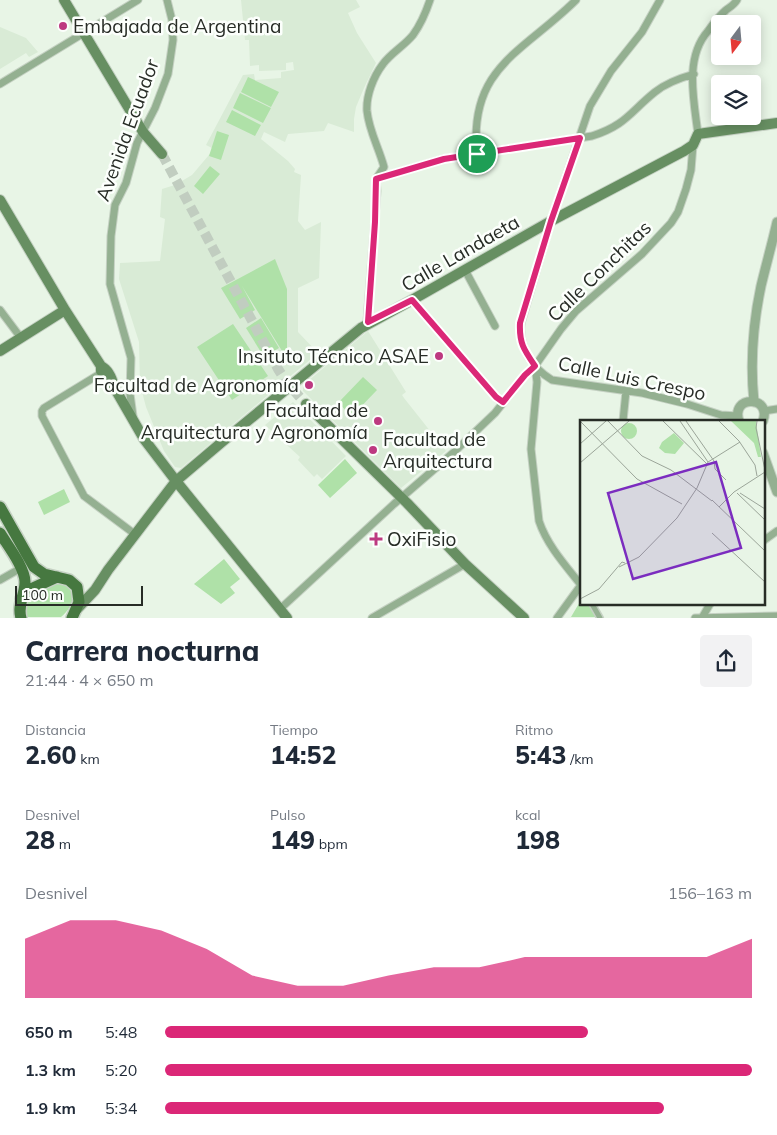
<!DOCTYPE html>
<html lang="es">
<meta charset="utf-8">
<style>
body{margin:0;font-family:Mulish,sans-serif;background:#f2f2f3;color:#1f2937;height:100vh;display:flex;flex-direction:column;font-size:19px;white-space:nowrap}
*{box-sizing:border-box;margin:0}
p{font-size:16px;color:#747a83}
.icon{flex:none;width:28px;height:28px;fill:none;stroke:currentColor;stroke-width:2;stroke-linecap:round;stroke-linejoin:round}
.map{position:relative;height:618px;overflow:hidden}
.sheet{display:flex;flex-direction:column;background:#fff;flex:1}
.sheet>*{flex:none}
.needle{width:32px;rotate:196deg}
.fabs{position:absolute;left:711px;top:15px;display:grid;gap:10px}
.fabs a{display:grid;place-items:center;width:50px;height:50px;border-radius:5px;background:#fff;box-shadow:0 2px 12px #0003;font-size:25px}
.scale{position:absolute;left:15px;bottom:12px;width:128px;box-sizing:border-box;padding-left:5px;border:2px solid #272c26;border-top:0;font-size:14px;line-height:18px;white-space:nowrap;color:#272c26;-webkit-text-stroke:4px #fcfffc;paint-order:stroke}
.pin{position:absolute;display:grid;place-items:center;width:42px;height:42px;color:#fff;margin:-21px;border:2px solid #fff;border-radius:50%;box-shadow:0 1px 5px #0007}
.round{display:grid;place-items:center;flex:none;width:52px;height:52px;border-radius:5px;background:#f2f2f3}
.summary{display:flex;align-items:center;justify-content:space-between;height:85px;padding:0 25px}
h1{font-size:28px;font-weight:800;line-height:38px}
.metrics{display:grid;grid-template-columns:repeat(3,1fr);gap:8px;height:85px;padding:5px 25px}
.metrics div{display:grid;align-content:center}
.metrics b{font-size:25px;font-weight:800}
.metrics small{font-size:14px;font-weight:400}
.metrics p{font-size:14px}
.chart{height:140px;padding:10px 25px}
.chart p{display:flex;justify-content:space-between}
.chart svg{width:100%;height:90px;margin-top:5px;fill:#db2777;opacity:.7}
ul{padding:0 25px;list-style:none;font-size:16px}
li{display:grid;grid-template-columns:80px 60px 1fr;align-items:center;height:38px}
li i{height:12px;border-radius:6px;background:#db2777}
.map>svg:first-child{display:block}
</style>
<div class="map">
<svg width="777" height="618" viewBox="0 0 777 618">
<rect width="100%" height="100%" fill="#e8f5e6"/>
<!-- built -->
<path fill="#d9ebd6" d="M 241,0 L 356,0 L 360,7 L 348,13 L 357,33 L 376,63 L 364,88 L 356,107 L 354,119 L 354,132 L 328,123 L 324,131 L 288,134 L 285,142 L 264,132 L 261,139 L 288,161 L 295,169 L 294,172 L 301,175 L 298,221 L 305,230 L 321,222 L 319,278 L 298,288 L 298,332 L 318,353 L 181,468 L 175,467 L 164,451 L 146,407 L 140,384 L 139,342 L 119,279 L 120,263 L 160,261 L 165,219 L 160,217 L 162,189 L 175,185 L 192,175 L 214,149 L 206,145 L 243,75 L 254,74 L 255,80 L 281,78 L 281,72 L 294,70 L 293,62 L 286,63 L 286,70 L 259,71 L 259,65 L 250,66 L 249,40 L 245,40 Z
M 0,27 L 26,38 L 38,52 L 29,57 L 26,53 L 0,69 Z
M 368,331 L 406,392 L 402,395 L 404,398 L 446,451 L 401,488 L 303,391 L 303,385 Z
M 293,402 L 346,456 L 322,479 L 317,474 L 314,477 L 298,460 L 300,457 L 265,425 Z"/>
<!-- green -->
<path fill="#afe1a8" d="M 248,77 L 279,92 L 271,107 L 241,92 Z
M 240,93 L 271,108 L 263,123 L 233,108 Z
M 232,110 L 261,125 L 255,136 L 226,122 Z
M 217,131 L 229,135 L 221,160 L 209,156 Z
M 210,166 L 220,174 L 203,194 L 194,186 Z
M 275,259 L 287,289 L 287,359 L 242,286 L 255,310 L 240,319 L 221,288 Z
M 261,318 L 279,348 L 264,357 L 246,328 Z
M 233,324 L 268,376 L 232,400 L 197,347 Z
M 363,377 L 377,390 L 352,416 L 338,403 Z
M 345,459 L 357,473 L 330,498 L 318,485 Z
M 64,489 L 70,502 L 44,515 L 38,502 Z
M 224,559 L 240,579 L 230,587 L 235,593 L 221,604 L 194,584 Z
M 53,583 C 78,583 77,604 61,617 L 27,617 C 18,598 39,590 53,583 Z
M 581,600 L 581,604 L 589,604 L 596,617 L 571,617 Z"/>
<g fill="none" stroke-linecap="round" stroke-linejoin="round">
<!-- secondary-tunnel -->
<path stroke="#c1cdc0" stroke-width="10" stroke-dasharray="10 5" stroke-linecap="butt" d="M 162,154 L 278,369 L 287,383 L 306,404"/>
<defs>
<path id="pedestrian" d="M 592,604 L 600,618"/>
<path id="minor" d="M 660,0 L 642,32 L 611,71 L 590,106 L 551,221 L 521,323 C 518,347 532,368 552,380 L 642,393 L 687,404 L 721,415 L 738,416
M 0,84 L 138,0
M 698,134 C 694,101 684,58 708,31 C 713,24 719,16 726,10 C 730,7 734,5 737,0
M 477,154 C 468,67 525,51 576,0
M 376,179 L 443,159 L 592,136 C 626,125 630,112 655,92 C 666,83 680,78 694,74
M 465,270 L 495,326
M 412,300 L 496,397 L 503,403
M 0,310 L 21,338
M 367,322 L 377,191 L 376,179 L 384,167 C 379,148 369,131 367,111 C 366,96 373,77 383,64 C 391,53 404,46 413,35 C 421,24 426,12 430,0
M 535,366 L 537,382 L 531,449 L 539,521 C 547,545 565,565 581,585
M 101,371 L 98,375 L 44,408 L 42,411 L 42,416 L 84,496 L 136,535
M 764,411 L 777,409
M 133,416 L 130,394 L 131,358 L 110,284 L 111,236 L 115,205 L 126,183 L 137,143 L 155,108 L 168,74 L 173,40 L 172,20 L 167,0
M 623,421 L 626,391
M 763,541 L 777,531
M 0,580 L 21,568
M 280,609 L 394,504 L 453,453 L 495,413 L 525,375 L 535,366 L 561,329 L 576,311 L 642,254 L 671,223 L 678,212 L 686,189 L 691,170 L 693,145
M 703,616 L 710,604
M 372,618 L 465,564
M 557,618 L 581,585
M 695,618 L 777,616"/>
<path id="tertiary" d="M 754,402 C 750,363 753,324 761,286 C 766,265 772,244 777,222
M 739,421 C 730,395 772,395 763,421
M 763,453 L 777,492"/>
<path id="secondary" d="M 64,0 L 143,132 L 162,154
M 0,200 L 65,310 L 101,366 L 101,371
M 0,351 L 65,310
M 101,366 C 109,370 112,378 114,387 L 144,439 L 176,481 L 287,618
M 306,404 L 407,503 L 465,564 L 524,618
M 77,609 L 95,590 L 108,570 L 176,481 L 222,442 L 361,328 L 412,300 L 551,221 L 684,151 L 693,145 L 698,134 L 777,123"/>
<path id="primary" d="M 0,507 L 34,567 L 44,574 L 69,580 L 77,587 L 79,602 L 72,618
M 0,533 C 8,546 25,568 25,582 C 25,595 17,605 21,618
M 21,599 L 33,588 L 57,577"/>
</defs>
<!-- pedestrian casing -->
<use href="#pedestrian" stroke="#c5d1c3" stroke-width="8"/>
<!-- minor casing -->
<use href="#minor" stroke="#c5d1c3" stroke-width="9"/>
<!-- tertiary casing -->
<use href="#tertiary" stroke="#c5d1c3" stroke-width="11"/>
<!-- secondary casing -->
<use href="#secondary" stroke="#c5d1c3" stroke-width="12"/>
<!-- primary casing -->
<use href="#primary" stroke="#c5d1c3" stroke-width="14"/>
<!-- pedestrian -->
<use href="#pedestrian" stroke="#94b091" stroke-width="5"/>
<!-- minor -->
<use href="#minor" stroke="#94b091" stroke-width="7"/>
<!-- tertiary -->
<use href="#tertiary" stroke="#94b091" stroke-width="9"/>
<!-- secondary -->
<use href="#secondary" stroke="#678f62" stroke-width="10"/>
<!-- primary -->
<use href="#primary" stroke="#467840" stroke-width="11"/>
</g>
<g fill="none" stroke-linecap="round" stroke-linejoin="round">
<defs>
<path id="route" d="M 580,138 L 551,221 L 520,323 C 519,343 524,350 535,366 L 525,375 L 503,402 L 496,397 L 412,300 L 368,322 L 375,222 L 376,179 L 444,159 Z"/>
</defs>
<!-- route casing -->
<use href="#route" stroke="#fff" stroke-width="10"/>
<!-- route -->
<use href="#route" stroke="#db2777" stroke-width="6"/>
</g>
<!-- markers -->
<g fill="#bd3980" stroke="#fcfffc" stroke-width="2">
<circle cx="63" cy="26" r="5"/>
<circle cx="439" cy="356" r="5"/>
<circle cx="309" cy="385" r="5"/>
<circle cx="378" cy="421" r="5"/>
<circle cx="373" cy="450" r="5"/>
<path d="M373.5 531.5h5v5h5v5h-5v5h-5v-5h-5v-5h5z"/>
</g>
<g text-anchor="middle" dominant-baseline="central" stroke-width="5" stroke-linejoin="round" paint-order="stroke">
<!-- poi labels -->
<g font-size="19" fill="#272c26" stroke="#fcfffc" text-anchor="start">
<text x="73" y="26">Embajada de Argentina</text>
<text x="429" y="356" text-anchor="end">Insituto Técnico ASAE</text>
<text x="299" y="385" text-anchor="end">Facultad de Agronomía</text>
<text x="368" y="410" text-anchor="end">Facultad de<tspan x="368" dy="22">Arquitectura y Agronomía</tspan></text>
<text x="383" y="439">Facultad de<tspan x="383" dy="22">Arquitectura</tspan></text>
<text x="387" y="539">OxiFisio</text>
</g>
<!-- street labels -->
<g font-size="19" fill="#272c26" stroke="#fcfffc">
<text transform="translate(127 130) rotate(-70)">Avenida Ecuador</text>
<text transform="translate(460 253) rotate(-30)">Calle Landaeta</text>
<text transform="translate(599 271) rotate(-44)">Calle Conchitas</text>
<text transform="translate(632 378) rotate(12)">Calle Luis Crespo</text>
</g>
</g>
<!-- overview -->
<g transform="translate(580 420)">
<rect width="185" height="185" fill="#e8f5e6"/>
<path d="M 151,1 L 176,1 L 181,37 L 178,37 L 174,23 ZM41 11a8 8 0 1 1 16 0a8 8 0 1 1-16 0ZM 94,13 L 104,23 L 95,34 L 85,33 L 79,28 L 82,22 Z" fill="#afe1a8"/>
<path fill="none" stroke="#9ba599" stroke-width="1" d="M 0,1 L 57,59 L 102,84M 28,1 L 62,36 L 91,50 L 132,81M 83,1 L 127,44M 100,1 L 128,42M 106,1 L 134,41 L 135,49 L 146,60M 139,1 L 159,21 L 175,45 L 177,56M 177,1 L 176,8 L 185,50M 0,24 L 26,1M 0,43 L 49,1M 157,73 L 185,100M 160,73 L 185,89M 132,80 L 185,131M 139,87 L 154,72 L 185,52M 132,113 L 185,162M 39,147 L 59,137 L 97,98 L 117,68 L 128,42 L 160,22M 0,179 L 19,169 L 42,142 L 45,143"/>
<path fill="#7b2cbf" fill-opacity="0.15" stroke="#7b2cbf" stroke-width="2.5" d="M 136,42 L 161,128 L 53,159 L 28,73 Z"/>
<rect width="185" height="185" fill="none" stroke="#272c26" stroke-width="2.5"/>
</g>
</svg>
<div class="fabs">
<a><svg class="needle" viewBox="-14 -14 28 28"><path d="M0-13l5 13h-10z" fill="#e53935"/><path d="M0 13l5-13h-10z" fill="#747a83"/></svg></a>
<a><svg class="icon" aria-label="layers" viewBox="0 0 24 24"><path d="M12 4l9 5-9 5-9-5zM3 14l9 5 9-5"/></svg></a>
</div>
<div class="scale">100 m</div>
<div class="pin" style="left:477px;top:154px;background:#1e9e55"><svg class="icon" aria-label="arrive" viewBox="0 0 24 24"><path d="M6 21V4h12l-3 4 3 4H6"/></svg></div>
</div>
<section class="sheet">
<div class="summary"><div><h1>Carrera nocturna</h1><p>21:44 · 4 × 650 m</p></div><a class="round"><svg class="icon" aria-label="share" viewBox="0 0 24 24"><path d="M12 15V3M7 8l5-5 5 5M5 13v7h14v-7"/></svg></a></div>
<div class="metrics">
<div><p>Distancia</p><b>2.60<small> km</small></b></div>
<div><p>Tiempo</p><b>14:52</b></div>
<div><p>Ritmo</p><b>5:43<small> /km</small></b></div>
</div>
<div class="metrics">
<div><p>Desnivel</p><b>28<small> m</small></b></div>
<div><p>Pulso</p><b>149<small> bpm</small></b></div>
<div><p>kcal</p><b>198</b></div>
</div>
<div class="chart"><p><span>Desnivel</span>156–163 m</p>
<svg viewBox="0 0 160 44" preserveAspectRatio="none"><path d="M0 44V15L10 6L20 6L30 11L40 20L50 33L60 38L70 38L80 33L90 29L100 29L110 24L120 24L130 24L140 24L150 24L160 15V44z"/></svg>
</div>
<ul>
<li><b>650 m</b>5:48<i style="width:72%"></i></li>
<li><b>1.3 km</b>5:20<i style="width:100%"></i></li>
<li><b>1.9 km</b>5:34<i style="width:85%"></i></li>
</ul>
</section>
